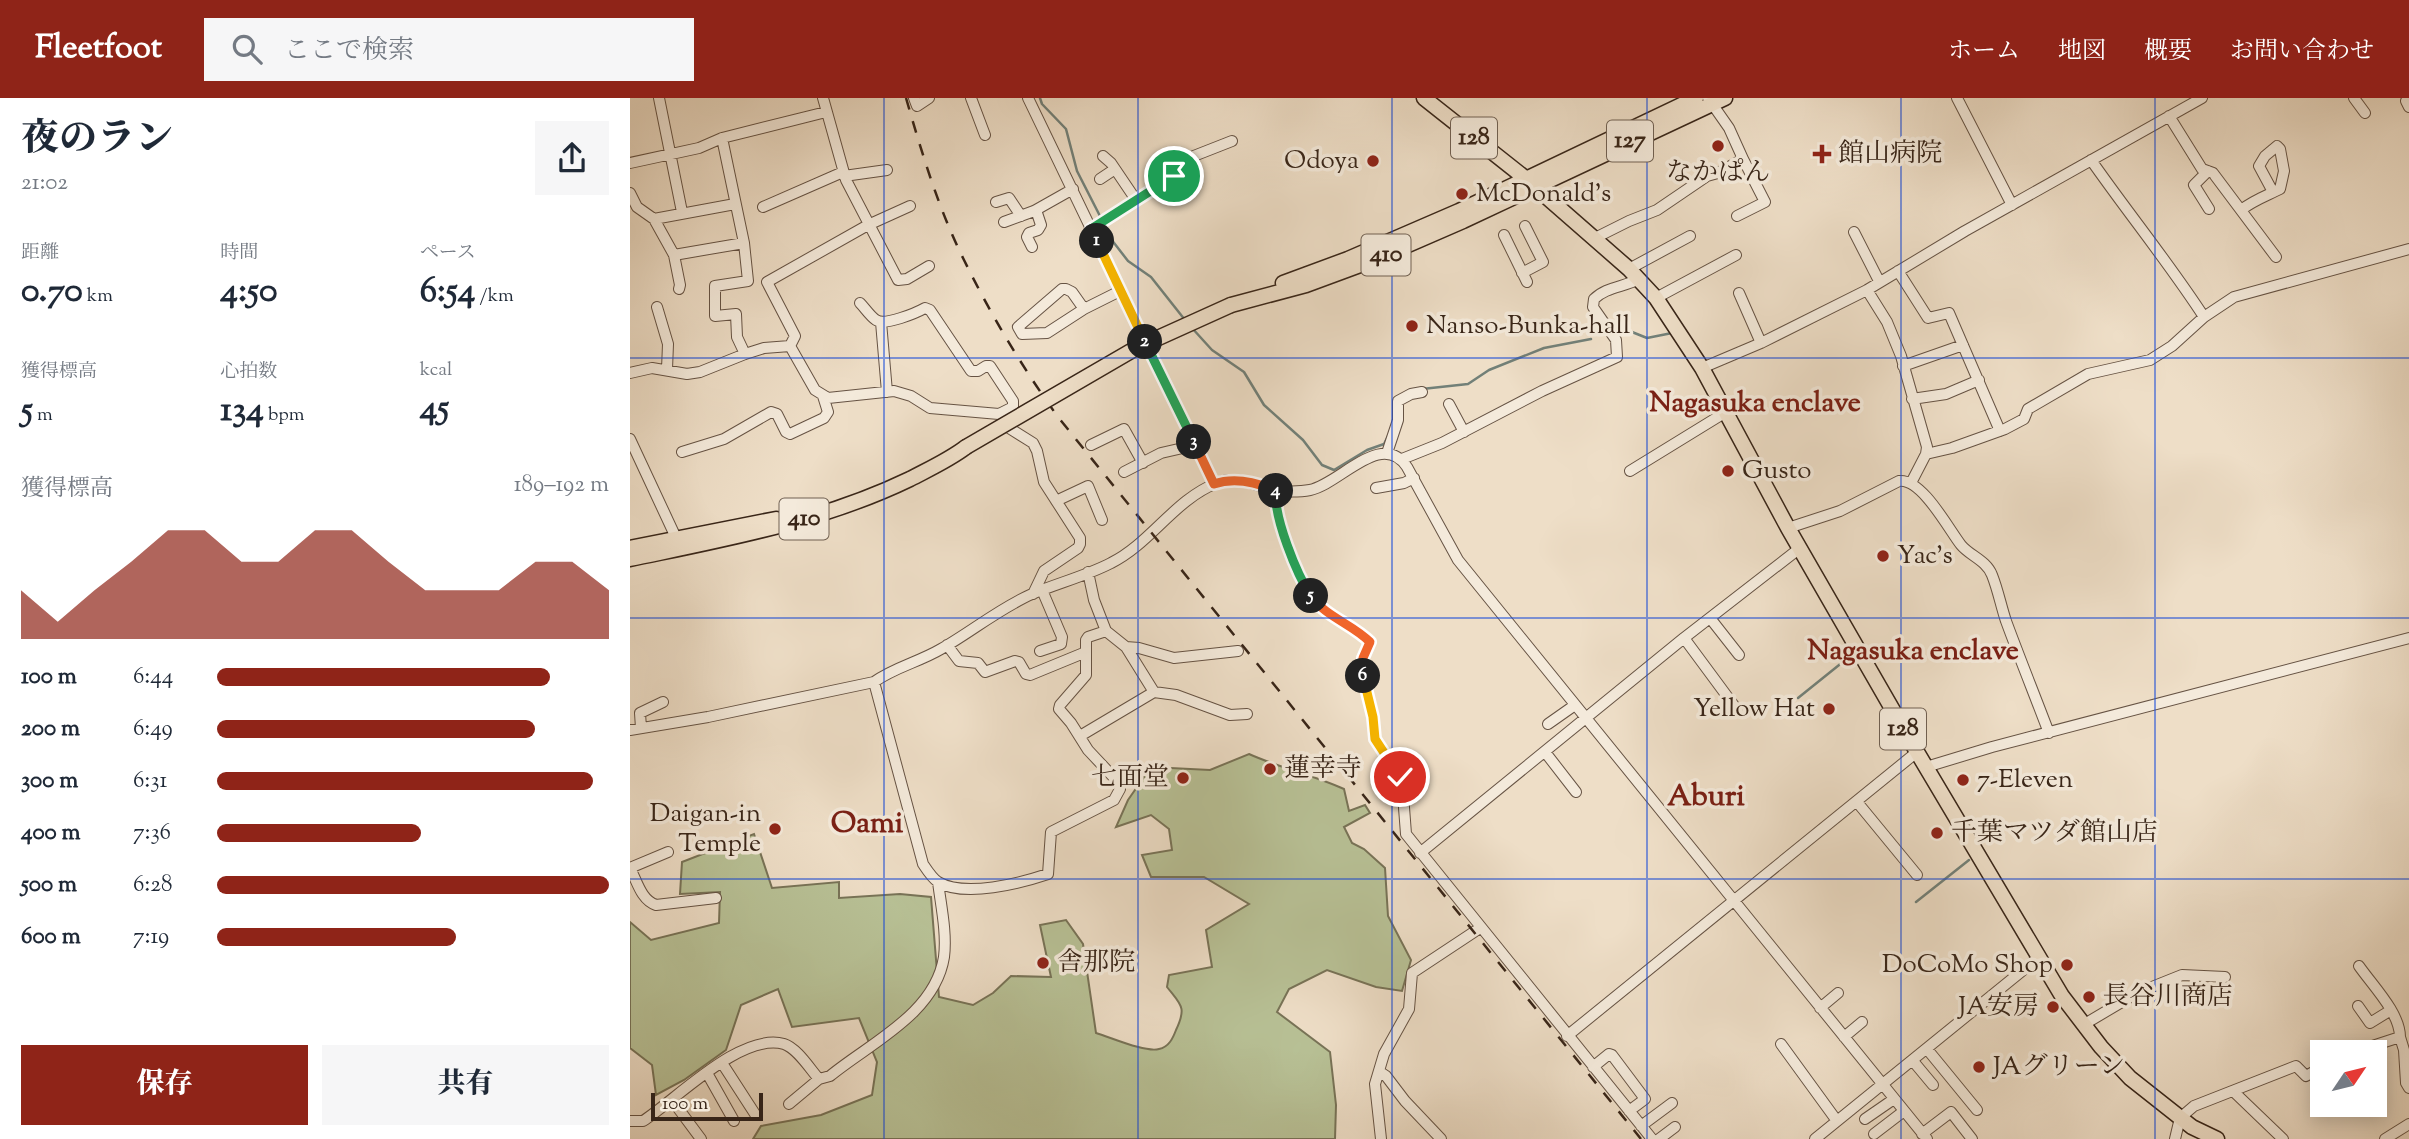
<!DOCTYPE html>
<html lang="ja">
<meta charset="utf-8">
<style>
body{margin:0;font-family:"Sorts Mill Goudy","Noto Serif JP",serif;background:#f6f6f7;color:#1f2937;height:100vh;display:flex;flex-direction:column;font-size:26px;white-space:nowrap}
*{box-sizing:border-box;margin:0}
p{font-size:23px;color:#747a83}
.icon{flex:none;width:38px;height:38px;fill:none;stroke:currentColor;stroke-width:2;stroke-linecap:round;stroke-linejoin:round}
.map{position:relative;flex:1;overflow:hidden}
.sheet{display:flex;flex-direction:column;background:#fff;width:630px}
.sheet>*{flex:none}
.needle{width:46px;rotate:55deg}
.controls{position:absolute;left:1680px;top:942px;display:grid;gap:14px}
.controls a{display:grid;place-items:center;width:77px;height:77px;border-radius:0px;background:#fff;box-shadow:0 4px 18px #0003;font-size:35px}
.scale{position:absolute;left:21px;bottom:18px;width:112px;box-sizing:border-box;padding-left:7px;border:4px solid #382518;border-top:0;font-size:19px;line-height:24px;white-space:nowrap;color:#382518;-webkit-text-stroke:5px #f4eadb;paint-order:stroke}
.pin{position:absolute;display:grid;place-items:center;width:60px;height:60px;color:#fff;margin:-30px;border:4px solid #fff;border-radius:50%;box-shadow:0 2px 7px #0007}
.km{position:absolute;width:35px;height:35px;margin:-18px;border-radius:50%;background:#222;color:#fff;font-size:19px;line-height:35px;text-align:center}
.round{display:grid;place-items:center;flex:none;width:74px;height:74px;border-radius:0px;background:#f6f6f7}
.summary{display:flex;align-items:center;justify-content:space-between;height:119px;padding:0 21px}
h1{font-size:38px;font-weight:800;line-height:52px}
.figures{display:grid;grid-template-columns:repeat(3,1fr);gap:10px;height:119px;padding:7px 21px}
.figures div{display:grid;align-content:center}
.figures b{font-size:35px;font-weight:800}
.figures small{font-size:19px;font-weight:400}
.figures p{font-size:19px}
.chart{height:196px;padding:14px 21px}
.chart p{display:flex;justify-content:space-between}
.chart svg{width:100%;height:126px;margin-top:7px;fill:#8f2418;opacity:.7}
.primary-button{display:flex;gap:14px;margin-top:auto;padding:14px 21px}
.primary-button a{flex:1;height:80px;border-radius:0px;background:#8f2418;color:#fff;font-size:28px;font-weight:800;line-height:80px;text-align:center}
.primary-button a+a{background:#f6f6f7;color:#1f2937}
ul{padding:0 21px;list-style:none;font-size:23px}
li{display:grid;grid-template-columns:112px 84px 1fr;align-items:center;height:52px}
li i{height:18px;border-radius:9px;background:#8f2418}
header{display:flex;align-items:center;gap:42px;box-sizing:border-box;height:98px;padding:0 35px;background:#8f2418;color:#fff}
header strong{font-size:33px}
nav{display:flex;gap:38px;margin-inline-start:auto;font-size:24px}
.search{width:490px;height:63px;background:#f6f6f7;display:flex;align-items:center;gap:18px;box-sizing:border-box;padding:0 24px;border-radius:0px;color:#747a83;font-size:26px}
main{display:flex;flex:1;min-height:0}
.map>svg:first-child{display:block}
</style>
<header>
<strong>Fleetfoot</strong>
<div class="search"><svg class="icon" aria-label="search" viewBox="0 0 24 24"><circle cx="10" cy="10" r="6"/><path d="M15 15l6 6"/></svg>ここで検索</div>
<nav><a>ホーム</a><a>地図</a><a>概要</a><a>お問い合わせ</a></nav>
</header>
<main>
<section class="sheet">
<div class="summary"><div><h1>夜のラン</h1><p>21:02</p></div><a class="round"><svg class="icon" aria-label="share" viewBox="0 0 24 24"><path d="M12 15V3M7 8l5-5 5 5M5 13v7h14v-7"/></svg></a></div>
<div class="figures">
<div><p>距離</p><b>0.70<small> km</small></b></div>
<div><p>時間</p><b>4:50</b></div>
<div><p>ペース</p><b>6:54<small> /km</small></b></div>
</div>
<div class="figures">
<div><p>獲得標高</p><b>5<small> m</small></b></div>
<div><p>心拍数</p><b>134<small> bpm</small></b></div>
<div><p>kcal</p><b>45</b></div>
</div>
<div class="chart"><p><span>獲得標高</span>189–192 m</p>
<svg viewBox="0 0 160 44" preserveAspectRatio="none"><path d="M0 44V27L10 38L20 27L30 17L40 6L50 6L60 17L70 17L80 6L90 6L100 17L110 27L120 27L130 27L140 17L150 17L160 27V44z"/></svg>
</div>
<ul>
<li><b>100 m</b>6:44<i style="width:85%"></i></li>
<li><b>200 m</b>6:49<i style="width:81%"></i></li>
<li><b>300 m</b>6:31<i style="width:96%"></i></li>
<li><b>400 m</b>7:36<i style="width:52%"></i></li>
<li><b>500 m</b>6:28<i style="width:100%"></i></li>
<li><b>600 m</b>7:19<i style="width:61%"></i></li>
</ul>
<div class="primary-button"><a>保存</a><a>共有</a></div>
</section>
<div class="map">
<svg width="1779" height="1041" viewBox="0 0 1779 1041">
<rect width="100%" height="100%" fill="#eedec7"/>
<filter id="stains"><feTurbulence type="fractalNoise" baseFrequency=".00286" numOctaves="4"/><feColorMatrix values="0 0 0 0 .2 0 0 0 0 .09 0 0 0 0 .02 0 0 0 .5 -.17"/></filter>
<radialGradient id="worn" r=".72"><stop offset=".6" stop-color="#630" stop-opacity="0"/><stop offset="1" stop-color="#630" stop-opacity=".3"/></radialGradient>
<!-- green -->
<path fill="#b8c196" stroke="#787357" stroke-width="2" d="M 619,656 C 650,670 683,677 714,691 L 719,713 L 735,707 L 740,715 L 714,729 L 722,745 L 734,751 L 755,770 L 758,818 L 781,862 L 772,893 L 746,889 L 697,872 L 659,891 L 647,914 L 700,954 L 706,1007 L 705,1041 L 123,1041 L 131,1028 L 191,1017 L 242,997 L 247,964 L 229,920 L 162,929 L 148,891 L 111,907 L 96,952 L 54,982 L 26,997 L 22,967 L 0,950 L 0,824 L 21,842 L 89,825 L 90,794 L 50,796 L 52,764 L 124,736 L 142,790 L 209,784 L 209,800 L 270,796 L 301,799 L 309,899 L 343,907 L 363,895 L 381,878 L 421,879 L 410,827 L 436,822 L 453,846 L 466,935 C 480,939 516,955 529,951 C 539,949 543,940 546,932 C 557,909 551,907 537,889 L 539,877 L 582,869 L 576,832 L 619,806 L 574,779 L 521,779 L 512,757 L 542,752 L 539,731 L 521,717 L 486,729 L 498,702 L 521,669 L 580,672 Z"/>
<g fill="none" stroke-linecap="round" stroke-linejoin="round">
<!-- stream -->
<path stroke="#728078" stroke-width="2.5" d="M 410,0 L 412,6 L 436,31 L 447,73 L 472,122
M 475,128 L 481,141 L 498,163 L 521,179 L 555,222
M 562,230 L 582,252 L 614,274 L 634,307 L 673,342 L 692,367 L 704,372 L 737,352 L 754,346 L 758,338
M 983,230 L 989,236 L 1002,234 L 1017,240 L 1042,235
M 792,291 L 838,286 L 859,272 L 914,250 L 961,241
M 1168,600 L 1219,559
M 1286,804 L 1339,762"/>
<defs>
<path id="minor" d="M 29,0 L 52,114
M 193,0 L 216,82 L 268,182 L 277,181 L 299,168
M 284,0 L 287,8 L 299,0
M 341,0 L 355,37
M 398,0 L 584,386
M 1078,0 L 1099,30 L 1113,61
M 1327,0 L 1382,107
M 1724,0 L 1735,15
M 1776,3 L 1779,9
M 1539,18 L 1572,71 L 1583,75 L 1646,159
M 92,40 L 114,145 L 118,183 L 85,188 L 85,218 L 106,216 L 107,239 L 115,256
M 473,58 L 481,65 L 506,102
M 1461,62 C 1498,115 1539,165 1574,219
M 0,65 L 69,50 L 92,40 L 196,14
M 1578,73 L 1564,87 L 1579,111
M 214,78 L 257,72
M 470,81 L 485,71
M 0,95 L 7,109 L 24,121 L 105,106
M 366,104 L 379,100 L 391,118
M 133,109 L 213,74
M 1611,112 C 1624,102 1636,98 1650,91 L 1654,73 L 1650,51 L 1647,48 L 1635,58 L 1629,68 L 1643,94
M 24,121 L 44,157 L 50,187 L 49,191
M 374,124 L 404,113 L 443,91
M 461,131 L 544,78 L 546,67 L 551,63 L 602,43
M 1224,134 L 1249,183
M 874,137 L 897,184
M 963,141 L 999,123 L 1027,112 L 1077,78 L 1088,75 L 1113,61 L 1135,104 L 1107,118
M 402,149 L 397,139 L 399,135 L 408,132 L 411,127 L 406,112
M 44,157 L 114,145
M 999,171 L 1060,138
M 1268,173 L 1298,220 L 1319,215 L 1370,333
M 892,175 L 913,164 L 895,128
M 1237,192 L 1257,224 L 1271,258 L 1297,349 L 1296,356
M 1109,195 L 1131,245
M 1026,200 L 1106,157
M 27,209 L 38,246 L 37,271
M 454,211 L 442,194 L 436,191 L 432,191 L 388,229 L 392,236 L 417,235 L 454,211 L 490,193
M 251,224 L 257,294
M 160,248 L 185,292 L 198,300 L 264,293 L 281,298 L 300,310 L 369,316 L 383,309 L 383,303 L 360,268 L 356,268 L 348,273 L 341,273 L 300,212 L 295,210 C 286,215 255,228 246,222 C 240,218 235,210 230,205
M 160,248 L 165,238 L 137,184 L 238,127 L 280,108
M 1273,268 L 1333,247
M 1072,270 L 1131,245 L 1237,192 L 1335,133 L 1572,0
M 0,275 L 22,270 L 57,276 L 70,274 L 115,256 L 134,250 L 160,248
M 1282,301 L 1316,296 L 1349,282
M 819,306 L 834,334
M 373,321 L 379,330 L 403,345 L 407,353 L 414,384 L 450,440 L 450,446 L 448,450 L 414,473 L 403,496
M 0,341 L 48,444
M 461,347 L 494,331 L 513,365
M 52,354 L 94,341 L 141,314 L 147,316 L 156,334 L 160,336 L 194,320 L 198,314 L 193,298
M 757,355 L 768,322 L 768,303 L 781,296 L 792,294
M 772,361 L 812,345 L 912,293 L 987,259 L 986,242 L 963,209 L 964,201 C 976,189 994,189 1009,181
M 1000,373 L 1096,314
M 494,374 L 531,355 L 566,347
M 1281,385 L 1296,356 L 1322,350 L 1375,331 L 1394,321 L 1398,311 L 1458,276 L 1520,262 L 1542,248 L 1574,219 L 1604,199 L 1779,151
M 746,390 L 774,385 L 784,380
M 646,393 C 643,418 671,492 691,509 C 706,523 726,529 740,544 L 733,560 L 733,579 L 743,619 L 745,641 L 772,683 L 776,736 L 1022,1041
M 426,403 L 458,388 L 472,422
M 1158,430 L 1210,413 L 1269,383 C 1292,380 1319,432 1331,447 C 1340,458 1356,462 1362,477 C 1368,492 1371,508 1376,523 C 1390,561 1405,598 1419,635
M 458,474 L 464,502 L 476,533 L 496,549 L 524,594
M 1080,520 L 1109,557
M 1054,540 L 1108,613
M 317,547 L 329,563 L 348,565 L 355,574 L 385,563 L 389,564 L 396,576 L 400,577 L 456,554
M 496,549 L 509,550 L 544,560 L 608,553
M 410,553 L 431,546 L 432,539 L 412,492
M 244,584 L 293,766 C 297,772 302,780 308,784 C 335,800 391,785 418,776 L 421,734 L 484,702 L 490,691 L 489,685 L 458,652 L 441,625 L 429,611 L 430,607 L 456,577 L 456,542 L 458,539 L 476,533
M 918,626 L 945,607
M 11,630 L 10,615 L 33,604
M 0,632 L 78,619 L 244,584 C 265,569 289,564 311,551 C 341,534 370,510 402,496 C 428,485 456,478 481,465 C 520,446 545,401 587,385 C 607,377 624,387 643,392 C 653,394 670,394 680,392 C 710,386 752,331 777,369 L 828,462 L 1297,1041
M 450,638 L 524,594 L 546,597 L 600,617 L 617,616
M 915,654 L 946,694
M 1296,669 L 1362,649 L 1779,540
M 1227,704 L 1287,777
M 790,755 L 1054,540 L 1170,450
M 0,770 C 7,783 11,802 26,807 L 86,800
M 0,770 L 38,754
M 1729,868 C 1743,888 1770,915 1770,939
M 1728,908 L 1740,925 L 1761,912
M 1190,910 L 1208,895
M 1453,927 L 1507,895 L 1552,877 L 1595,879
M 937,938 L 1287,654
M 1214,939 L 1232,924
M 1151,946 L 1207,1023
M 1297,951 L 1347,1012
M 1724,954 L 1770,939 L 1774,952 L 1776,985 L 1779,990
M 1283,963 L 1303,987
M 92,965 L 125,1016
M 963,969 L 979,956 L 982,957 L 1015,1001 L 999,1013
M 750,974 L 756,978 L 775,1003 L 811,1041
M 77,975 L 104,1023
M 1603,993 L 1653,1041
M 42,1002 L 71,1041
M 159,1006 L 189,981 L 200,978 C 240,945 305,916 314,859 C 317,835 311,808 308,784
M 1235,1021 L 1264,1001
M 0,1023 L 13,1023 C 47,1001 111,934 154,946 C 167,950 180,971 189,981
M 1011,1028 L 1042,1005
M 1244,1036 L 1274,1013
M 1292,1036 L 1321,1014 L 1342,1041
M 751,1041 L 745,986 L 754,956 L 779,911 L 782,875 L 850,830
M 1029,1041 L 1045,1029
M 1185,1041 L 1408,860
M 1545,1041 L 1550,1020 L 1564,1008 L 1666,968 L 1676,978 L 1692,969
M 1755,1041 L 1779,1026"/>
<path id="highway" d="M 794,0 L 895,80 L 999,171 L 1026,200 L 1072,270 L 1158,430 L 1287,654 L 1432,898 L 1471,949 L 1500,980 L 1562,1029 L 1587,1041
M 653,185 L 718,161 L 829,113 L 1066,0
M 601,207 L 676,187 L 741,163 L 833,123 L 1095,0
M 0,450 L 146,421
M 0,461 C 95,441 191,424 280,381 C 299,371 319,362 336,349"/>
</defs>
<!-- minor casing -->
<use href="#minor" stroke="#665344" stroke-width="12"/>
<!-- highway casing -->
<use href="#highway" stroke="#382518" stroke-width="17"/>
<!-- minor -->
<use href="#minor" stroke="#f4eadb" stroke-width="10"/>
<!-- highway -->
<use href="#highway" stroke="#eedec7" stroke-width="14"/>
<!-- rail -->
<path stroke="#382518" stroke-width="2.5" stroke-dasharray="12 12" stroke-linecap="butt" d="M 276,0 C 292,55 308,110 334,162 C 361,217 392,269 428,319 L 1011,1041"/>
<defs>
<path id="highway-bridge" d="M 336,349 L 508,249 L 601,207"/>
</defs>
<!-- highway-bridge casing -->
<use href="#highway-bridge" stroke="#382518" stroke-width="17" stroke-linecap="butt"/>
<!-- highway-bridge -->
<use href="#highway-bridge" stroke="#eedec7" stroke-width="14"/>
</g>
<g fill="none" stroke-linecap="round" stroke-linejoin="round">
<defs>
<path id="split-1" d="M 467,143 L 461,131 L 544,78"/>
<path id="split-2" d="M 467,143 L 515,244"/>
<path id="split-3" d="M 515,244 L 564,344"/>
<path id="split-4" d="M 564,344 L 584,386 C 605,379 626,384 646,393"/>
<path id="split-5" d="M 646,393 C 643,418 667,477 681,498"/>
<path id="split-6" d="M 681,498 C 696,519 722,526 740,544 L 733,560 L 733,578"/>
<path id="split-7" d="M 733,578 L 743,619 L 745,641 L 770,679"/>
</defs>
<!-- split-1 casing -->
<use href="#split-1" stroke="#fff" stroke-width="14"/>
<!-- split-2 casing -->
<use href="#split-2" stroke="#fff" stroke-width="14"/>
<!-- split-3 casing -->
<use href="#split-3" stroke="#fff" stroke-width="14"/>
<!-- split-4 casing -->
<use href="#split-4" stroke="#fff" stroke-width="14"/>
<!-- split-5 casing -->
<use href="#split-5" stroke="#fff" stroke-width="14"/>
<!-- split-6 casing -->
<use href="#split-6" stroke="#fff" stroke-width="14"/>
<!-- split-7 casing -->
<use href="#split-7" stroke="#fff" stroke-width="14"/>
<!-- split-1 -->
<use href="#split-1" stroke="#22a559" stroke-width="9"/>
<!-- split-2 -->
<use href="#split-2" stroke="#f5b400" stroke-width="9"/>
<!-- split-3 -->
<use href="#split-3" stroke="#22a559" stroke-width="9"/>
<!-- split-4 -->
<use href="#split-4" stroke="#f0652b" stroke-width="9"/>
<!-- split-5 -->
<use href="#split-5" stroke="#22a559" stroke-width="9"/>
<!-- split-6 -->
<use href="#split-6" stroke="#f0652b" stroke-width="9"/>
<!-- split-7 -->
<use href="#split-7" stroke="#f5b400" stroke-width="9"/>
</g>
<!-- grid -->
<path fill="none" stroke="#1d4ed8" stroke-width="2" stroke-opacity="0.55" d="M 254,0 L 254,1041M 508,0 L 508,1041M 762,0 L 762,1041M 1017,0 L 1017,1041M 1271,0 L 1271,1041M 1525,0 L 1525,1041M 0,260 L 1779,260M 0,520 L 1779,520M 0,781 L 1779,781"/>
<!-- markers -->
<g fill="#8f2418" stroke="#f4eadb" stroke-width="2.5">
<circle cx="1088" cy="48" r="7"/>
<path d="M1188.5 45.5h7v7h7v7h-7v7h-7v-7h-7v-7h7z"/>
<circle cx="743" cy="63" r="7"/>
<circle cx="832" cy="96" r="7"/>
<circle cx="782" cy="228" r="7"/>
<circle cx="1098" cy="373" r="7"/>
<circle cx="1253" cy="458" r="7"/>
<circle cx="1199" cy="611" r="7"/>
<circle cx="640" cy="671" r="7"/>
<circle cx="553" cy="680" r="7"/>
<circle cx="1333" cy="682" r="7"/>
<circle cx="145" cy="731" r="7"/>
<circle cx="1307" cy="735" r="7"/>
<circle cx="413" cy="865" r="7"/>
<circle cx="1437" cy="867" r="7"/>
<circle cx="1459" cy="899" r="7"/>
<circle cx="1423" cy="909" r="7"/>
<circle cx="1349" cy="969" r="7"/>
</g>
<g text-anchor="middle" dominant-baseline="central" stroke-width="7" stroke-linejoin="round" paint-order="stroke">
<!-- shield labels -->
<g fill="#f4eadb" stroke="#706052" stroke-width="2">
<rect x="821" y="19.5" width="46" height="41" rx="5"/>
<rect x="977" y="22.5" width="46" height="41" rx="5"/>
<rect x="731.5" y="136.5" width="49" height="41" rx="5"/>
<rect x="149.5" y="400.5" width="49" height="41" rx="5"/>
<rect x="1250" y="610.5" width="46" height="41" rx="5"/>
</g>
<g font-size="24" font-weight="bold" fill="#382518">
<text x="844" y="40">128</text>
<text x="1000" y="43">127</text>
<text x="756" y="157">410</text>
<text x="174" y="421">410</text>
<text x="1273" y="631">128</text>
</g>
<!-- poi labels -->
<g font-size="26" fill="#382518" stroke="#f4eadb" text-anchor="start">
<text x="1208" y="56">館山病院</text>
<text x="729" y="63" text-anchor="end">Odoya</text>
<text x="1088" y="75" text-anchor="middle">なかぱん</text>
<text x="846" y="96">McDonald's</text>
<text x="796" y="228">Nanso-Bunka-hall</text>
<text x="1112" y="373">Gusto</text>
<text x="1267" y="458">Yac's</text>
<text x="1185" y="611" text-anchor="end">Yellow Hat</text>
<text x="654" y="671">蓮幸寺</text>
<text x="539" y="680" text-anchor="end">七面堂</text>
<text x="1347" y="682">7-Eleven</text>
<text x="131" y="716" text-anchor="end">Daigan-in<tspan x="131" dy="30">Temple</tspan></text>
<text x="1321" y="735">千葉マツダ館山店</text>
<text x="427" y="865">舎那院</text>
<text x="1423" y="867" text-anchor="end">DoCoMo Shop</text>
<text x="1473" y="899">長谷川商店</text>
<text x="1409" y="909" text-anchor="end">JA安房</text>
<text x="1363" y="969">JAグリーン</text>
</g>
<!-- neighbourhood labels -->
<g font-size="28" font-weight="bold" fill="#7a1f14" stroke="#f4eadb">
<text x="1125" y="306">Nagasuka enclave</text>
<text x="1283" y="554">Nagasuka enclave</text>
</g>
<!-- quarter labels -->
<g font-size="30" font-weight="bold" fill="#7a1f14" stroke="#f4eadb">
<text x="1076" y="699">Aburi</text>
<text x="237" y="726">Oami</text>
</g>
</g>
<rect width="100%" height="100%" filter="url(#stains)"/>
<rect width="100%" height="100%" fill="url(#worn)"/>
</svg>
<div class="controls">
<a><svg class="needle" viewBox="-14 -14 28 28"><path d="M0-13l5 13h-10z" fill="#e53935"/><path d="M0 13l5-13h-10z" fill="#747a83"/></svg></a>
</div>
<div class="scale">100 m</div>
<div class="pin" style="left:544px;top:78px;background:#1e9e55"><svg class="icon" aria-label="arrive" viewBox="0 0 24 24"><path d="M6 21V4h12l-3 4 3 4H6"/></svg></div>
<div class="pin" style="left:770px;top:679px;background:#d93025"><svg class="icon" aria-label="check" viewBox="0 0 24 24"><path d="M5 12l5 5 9-10"/></svg></div>
<b class="km" style="left:467px;top:143px">1</b>
<b class="km" style="left:515px;top:244px">2</b>
<b class="km" style="left:564px;top:344px">3</b>
<b class="km" style="left:646px;top:393px">4</b>
<b class="km" style="left:681px;top:498px">5</b>
<b class="km" style="left:733px;top:578px">6</b>
</div>
</main>
